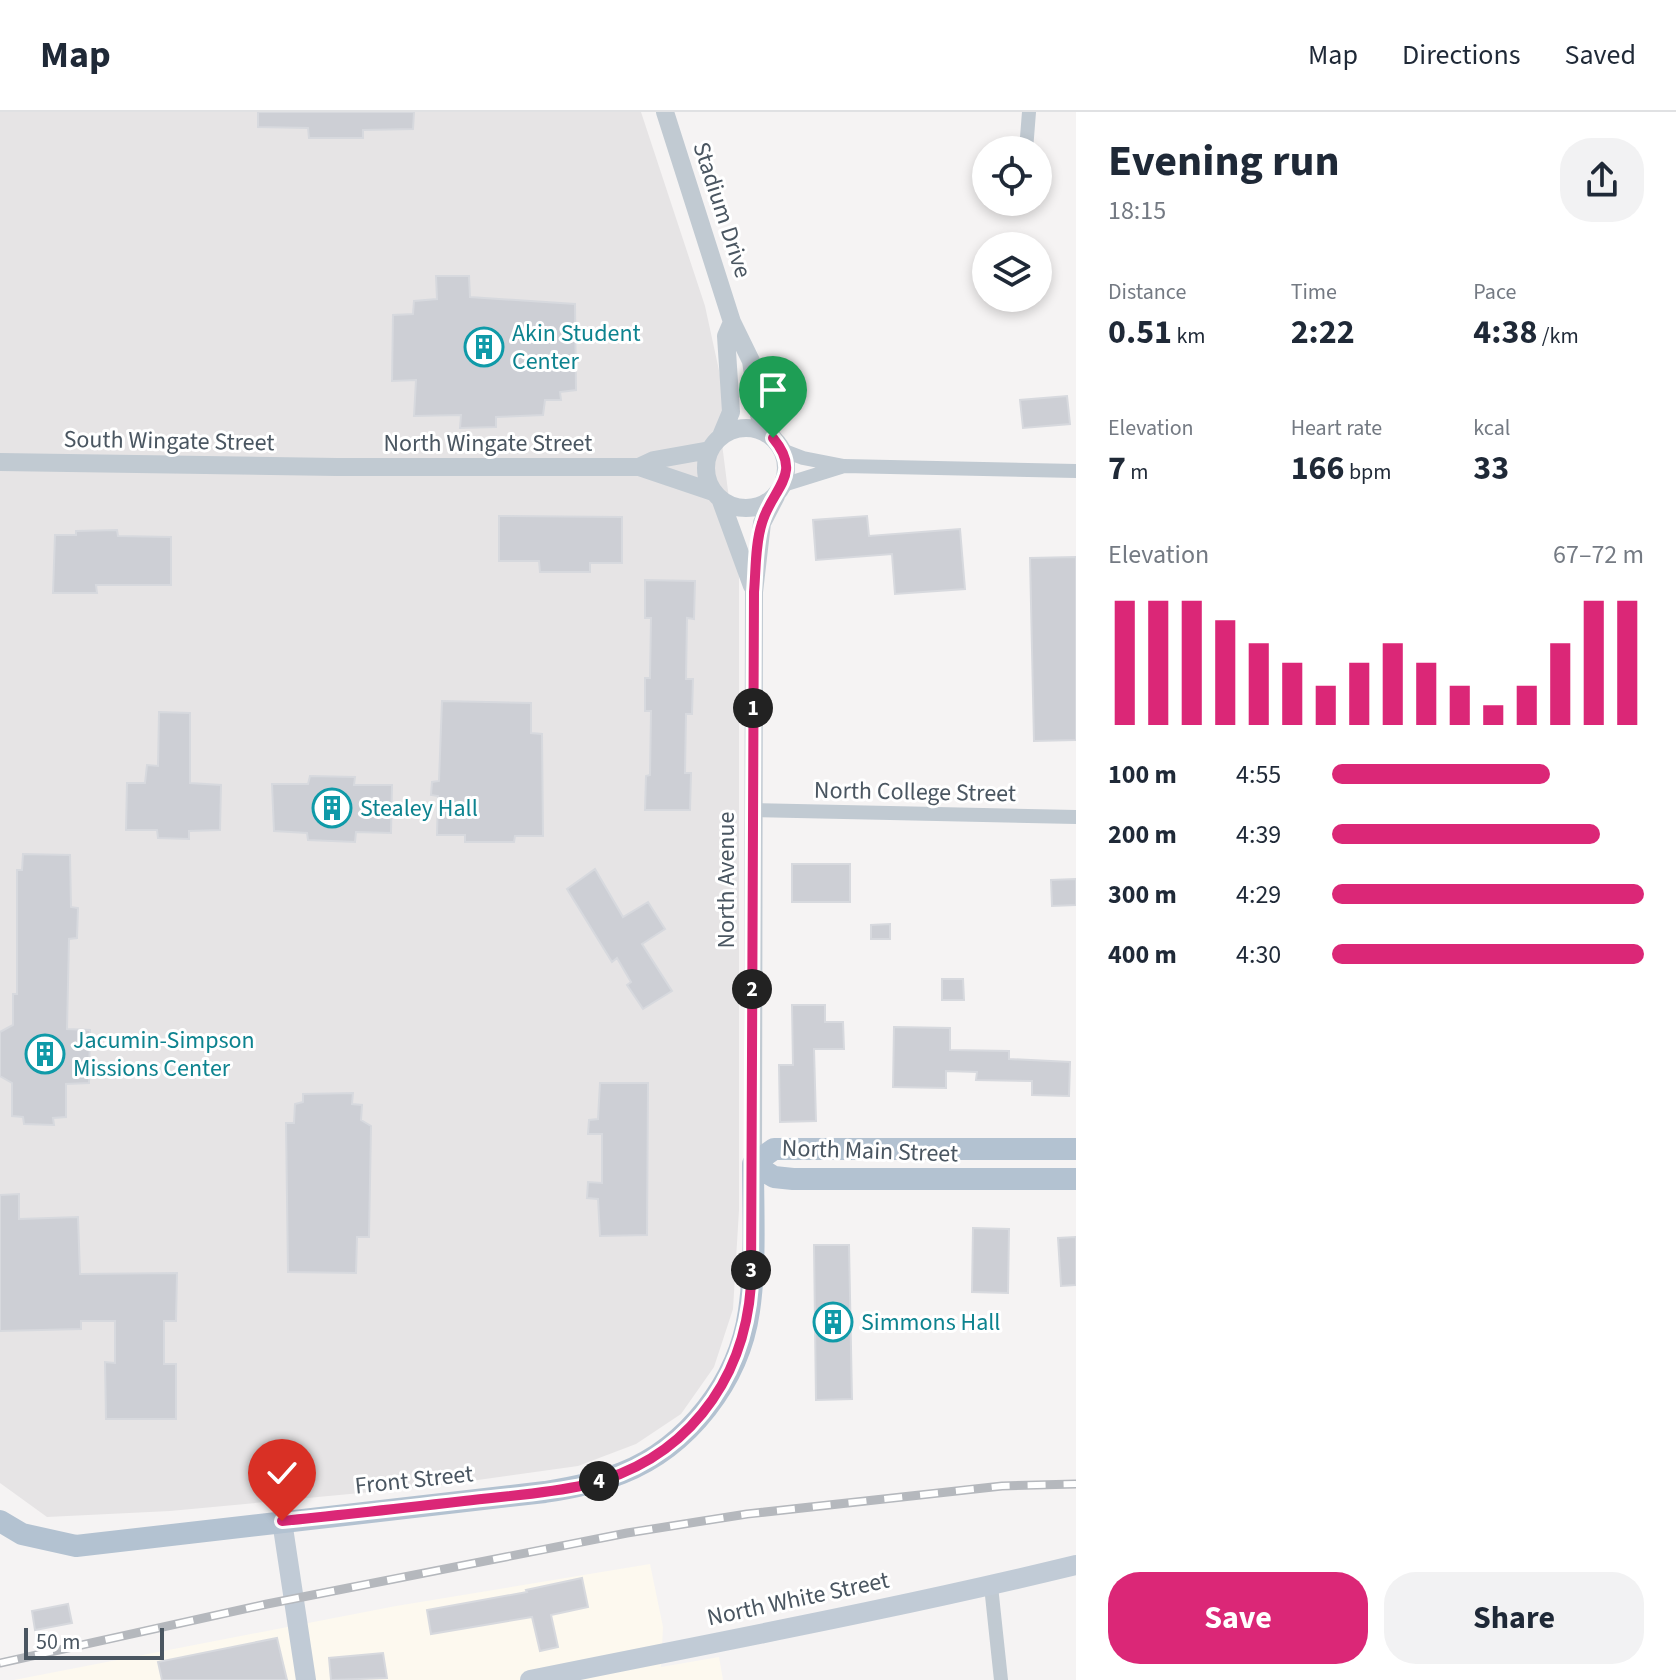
<!DOCTYPE html>
<meta charset="utf-8">
<style>
body{margin:0;font-family:"Source Sans 3",sans-serif;background:#f2f2f3;color:#1f2937;height:100vh;display:flex;flex-direction:column;font-size:30px;white-space:nowrap}
*{box-sizing:border-box;margin:0}
p{font-size:26px;color:#747a83}
.icon{flex:none;width:44px;height:44px;fill:none;stroke:currentColor;stroke-width:2;stroke-linecap:round;stroke-linejoin:round}
.map{position:relative;flex:1;overflow:hidden}
.details{display:flex;flex-direction:column;background:#fff;width:600px}
.details>*{flex:none}
.fabs{position:absolute;left:972px;top:24px;display:grid;gap:16px}
.fabs a{display:grid;place-items:center;width:80px;height:80px;border-radius:50%;background:#fff;box-shadow:0 4px 12px #0003;font-size:40px}
.scale{position:absolute;left:24px;bottom:20px;width:140px;box-sizing:border-box;padding-left:8px;border:4px solid #4a5661;border-top:0;font-size:22px;line-height:28px;white-space:nowrap;color:#4a5661;-webkit-text-stroke:6px #fff;paint-order:stroke}
.pin{position:absolute;display:grid;place-items:center;width:68px;height:68px;color:#fff;margin:-82px -34px;border-radius:50% 50% 50% 0;rotate:-45deg;box-shadow:0 0 8px #0007}
.pin .icon{rotate:45deg}
.km{position:absolute;width:40px;height:40px;margin:-20px;border-radius:50%;background:#222;color:#fff;font-size:22px;line-height:40px;text-align:center}
.round{display:grid;place-items:center;flex:none;width:84px;height:84px;border-radius:32px;background:#f2f2f3}
.summary{display:flex;align-items:center;justify-content:space-between;height:136px;padding:0 32px}
h1{font-size:44px;font-weight:700;line-height:60px}
.stats{display:grid;grid-template-columns:repeat(3,1fr);gap:12px;height:136px;padding:8px 32px}
.stats div{display:grid;align-content:center}
.stats b{font-size:34px;font-weight:700}
.stats small{font-size:22px;font-weight:400}
.stats p{font-size:22px}
.chart{height:224px;padding:16px 32px}
.chart p{display:flex;justify-content:space-between}
.chart svg{width:100%;height:144px;margin-top:8px;stroke:#db2777;stroke-width:6}
.button{display:flex;gap:16px;margin-top:auto;padding:16px 32px}
.button a{flex:1;height:92px;border-radius:32px;background:#db2777;color:#fff;font-size:32px;font-weight:700;line-height:92px;text-align:center}
.button a+a{background:#f2f2f3;color:#1f2937}
ul{padding:0 32px;list-style:none;font-size:26px}
li{display:grid;grid-template-columns:128px 96px 1fr;align-items:center;height:60px}
li i{height:20px;border-radius:10px;background:#db2777}
header{display:flex;align-items:center;gap:48px;box-sizing:border-box;height:112px;padding:0 40px;background:#fff;border-bottom:2px solid #e0e1e3}
header strong{font-size:38px}
nav{display:flex;gap:44px;margin-inline-start:auto;font-size:28px}
main{display:flex;flex:1;min-height:0}
.map>svg:first-child{display:block}
</style>
<header>
<strong>Map</strong>
<nav><a>Map</a><a>Directions</a><a>Saved</a></nav>
</header>
<main>
<div class="map">
<svg width="1076" height="1568" viewBox="0 0 1076 1568">
<rect width="100%" height="100%" fill="#f5f3f3"/>
<!-- commercial -->
<path fill="#fdf9ef" d="M 650,1452 L 663,1515 L 661,1555 L 719,1545 L 723,1568 L 14,1568 L 396,1494 Z"/>
<!-- education -->
<path fill="#e6e4e5" d="M 0,0 L 641,0 L 705,194 L 725,286 L 721,324 L 739,465 L 739,1098 L 733,1197 L 714,1255 L 681,1302 L 636,1332 L 578,1354 L 435,1374 L 170,1399 L 47,1405 L 0,1371 Z"/>
<!-- building -->
<path fill="#cdcfd5" stroke="#d7d9de" stroke-width="2" d="M 258,0 L 414,0 L 413,17 L 363,18 L 363,26 L 309,26 L 308,16 L 258,15 Z
M 436,164 L 469,164 L 470,185 L 575,192 L 576,278 L 560,280 L 561,288 L 545,288 L 543,303 L 496,305 L 496,315 L 460,316 L 461,303 L 414,304 L 416,268 L 392,269 L 393,203 L 413,202 L 414,189 L 437,187 Z
M 1067,284 L 1070,312 L 1023,316 L 1020,288 Z
M 499,404 L 622,405 L 622,451 L 590,451 L 590,460 L 540,460 L 539,449 L 499,449 Z
M 867,404 L 869,424 L 960,417 L 965,477 L 895,482 L 892,442 L 816,448 L 813,408 Z
M 117,418 L 118,424 L 171,425 L 171,473 L 96,473 L 97,481 L 53,481 L 55,423 L 76,423 L 76,419 Z
M 1076,445 L 1076,628 L 1034,629 L 1030,446 Z
M 645,468 L 695,469 L 694,507 L 687,506 L 686,567 L 693,567 L 692,602 L 686,602 L 685,661 L 691,661 L 690,698 L 645,698 L 646,664 L 650,663 L 651,599 L 645,599 L 645,566 L 650,566 L 651,506 L 645,506 Z
M 442,589 L 531,591 L 531,621 L 542,622 L 543,724 L 515,724 L 514,730 L 465,730 L 465,723 L 437,723 L 438,684 L 431,683 L 432,670 L 439,669 Z
M 159,600 L 190,601 L 190,671 L 221,673 L 220,718 L 189,719 L 189,727 L 158,726 L 157,718 L 126,718 L 127,671 L 145,671 L 147,653 L 158,654 Z
M 310,664 L 355,665 L 354,673 L 392,673 L 391,721 L 356,720 L 355,730 L 308,728 L 307,721 L 274,719 L 272,672 L 308,672 Z
M 23,742 L 70,743 L 71,795 L 78,796 L 77,826 L 69,827 L 67,917 L 90,918 L 89,971 L 66,972 L 66,1005 L 53,1006 L 54,1013 L 24,1012 L 23,1005 L 12,1004 L 12,971 L 0,964 L 0,920 L 13,913 L 13,882 L 17,882 L 17,758 L 22,758 Z
M 792,752 L 850,752 L 850,790 L 792,790 Z
M 595,757 L 623,805 L 648,790 L 665,817 L 642,832 L 672,879 L 643,897 L 627,873 L 631,870 L 617,846 L 612,850 L 567,777 Z
M 1076,767 L 1076,793 L 1052,794 L 1051,768 Z
M 890,812 L 890,827 L 871,827 L 871,813 Z
M 942,867 L 963,867 L 964,888 L 942,888 Z
M 792,893 L 825,893 L 825,910 L 843,910 L 844,937 L 814,937 L 816,1009 L 780,1010 L 779,953 L 793,953 Z
M 894,915 L 950,916 L 950,938 L 1009,939 L 1009,947 L 1070,950 L 1069,984 L 1032,983 L 1032,969 L 976,968 L 977,960 L 946,959 L 946,976 L 893,975 Z
M 600,971 L 648,971 L 647,1123 L 600,1124 L 598,1087 L 587,1086 L 588,1070 L 602,1071 L 602,1022 L 588,1022 L 589,1008 L 598,1007 Z
M 353,981 L 352,992 L 362,993 L 361,1008 L 371,1014 L 369,1125 L 357,1125 L 356,1161 L 288,1160 L 286,1011 L 294,1011 L 295,992 L 303,990 L 303,982 Z
M 19,1082 L 19,1107 L 78,1105 L 80,1162 L 177,1161 L 176,1209 L 164,1209 L 164,1252 L 176,1252 L 176,1307 L 106,1307 L 105,1250 L 115,1251 L 115,1209 L 81,1209 L 81,1217 L 0,1219 L 0,1083 Z
M 973,1116 L 1009,1117 L 1008,1181 L 972,1180 Z
M 1076,1125 L 1076,1173 L 1061,1174 L 1058,1126 Z
M 814,1133 L 849,1133 L 852,1287 L 816,1288 Z
M 582,1466 L 588,1495 L 551,1503 L 558,1535 L 540,1539 L 532,1505 L 431,1522 L 427,1498 L 527,1480 L 526,1478 Z
M 68,1492 L 72,1511 L 35,1518 L 32,1499 Z
M 277,1526 L 287,1568 L 162,1568 L 158,1550 Z
M 383,1541 L 387,1566 L 331,1568 L 329,1546 Z"/>
<g fill="none" stroke-linecap="round" stroke-linejoin="round">
<!-- minor -->
<path stroke="#c1cad2" stroke-width="14" d="M 1026,38 L 1029,0
M 782,338 L 803,346 L 844,354 L 1076,359
M 783,373 L 844,354
M 752,698 L 1076,705
M 991,1474 L 1001,1568"/>
<!-- tertiary -->
<path stroke="#c1cad2" stroke-width="18" d="M 665,0 L 732,210 L 751,249 L 759,303 L 773,326
M706 356a40 40 0 1 1 80 0a40 40 0 1 1-80 0Z
M 721,324 L 731,300 L 726,224 L 732,210
M 0,350 L 337,355 L 639,355 L 654,348 L 710,338
M 639,355 L 713,380
M 721,389 L 752,474
M 753,1052 L 754,480 L 762,411 L 776,384"/>
<!-- secondary -->
<path stroke="#c1cbd6" stroke-width="20" d="M 282,1409 L 306,1568
M 530,1568 C 712,1531 895,1497 1076,1453"/>
<!-- primary -->
<path stroke="#b3c2d1" stroke-width="22" d="M 753,1052 L 774,1037 L 1076,1037
M 753,1052 L 774,1065 L 793,1067 L 1076,1067
M 0,1409 L 22,1422 L 76,1434 L 545,1380 C 571,1376 597,1371 622,1361 C 688,1335 739,1269 749,1199 C 756,1151 753,1100 753,1052"/>
<defs>
<path id="rail" d="M 0,1551 L 267,1492 L 627,1421 L 747,1402 L 1002,1374 L 1076,1372"/>
</defs>
<!-- rail casing -->
<use href="#rail" stroke="#b5b8bd" stroke-width="9"/>
<!-- rail -->
<use href="#rail" stroke="#fff" stroke-width="6" stroke-dasharray="18" stroke-linecap="butt"/>
</g>
<g fill="none" stroke-linecap="round" stroke-linejoin="round">
<defs>
<path id="route" d="M 282,1409 C 342,1403 403,1396 464,1389 C 504,1384 545,1382 585,1373 C 683,1350 744,1272 751,1173 L 754,480 C 756,458 755,432 762,411 C 772,376 804,363 773,326"/>
</defs>
<!-- route casing -->
<use href="#route" stroke="#fff" stroke-width="16"/>
<!-- route -->
<use href="#route" stroke="#db2777" stroke-width="10"/>
</g>
<!-- icons -->
<defs>
<symbol id="building-ring" viewBox="-11 -11 22 22"><circle r="9.5" fill="#fff" stroke="#0f9aa8" stroke-width="1.5"/><path d="M-4-6H4V6H1V3H-1V6H-4ZM-2.5-4.3h1.7v1.8h-1.7ZM.8-4.3h1.7v1.8H.8ZM-2.5-1h1.7V.8h-1.7ZM.8-1h1.7V.8H.8Z" fill="#0f9aa8"/></symbol>
</defs>
<g fill-rule="evenodd">
<use href="#building-ring" x="462" y="213" width="44" height="44"/>
<use href="#building-ring" x="310" y="674" width="44" height="44"/>
<use href="#building-ring" x="23" y="920" width="44" height="44"/>
<use href="#building-ring" x="811" y="1188" width="44" height="44"/>
</g>
<g text-anchor="middle" dominant-baseline="central" stroke-width="6" stroke-linejoin="round" paint-order="stroke">
<!-- street labels -->
<g font-size="24" fill="#4a5661" stroke="#fff">
<text transform="translate(722 98) rotate(72)">Stadium Drive</text>
<text transform="translate(169 329) rotate(1)">South Wingate Street</text>
<text x="488" y="331">North Wingate Street</text>
<text transform="translate(915 680) rotate(1)">North College Street</text>
<text transform="translate(726 768) rotate(-90)">North Avenue</text>
<text transform="translate(870 1039) rotate(2)">North Main Street</text>
<text transform="translate(414 1368) rotate(-6)">Front Street</text>
<text transform="translate(798 1487) rotate(-12)">North White Street</text>
</g>
<!-- culture labels -->
<g font-size="24" fill="#0d838f" stroke="#fff" text-anchor="start">
<text x="512" y="221">Akin Student<tspan x="512" dy="28">Center</tspan></text>
<text x="360" y="696">Stealey Hall</text>
<text x="73" y="928">Jacumin-Simpson<tspan x="73" dy="28">Missions Center</tspan></text>
<text x="861" y="1210">Simmons Hall</text>
</g>
</g>
</svg>
<div class="fabs">
<a><svg class="icon" aria-label="locate" viewBox="0 0 24 24"><circle cx="12" cy="12" r="6"/><path d="M12 2v4M12 18v4M2 12h4M18 12h4"/></svg></a>
<a><svg class="icon" aria-label="layers" viewBox="0 0 24 24"><path d="M12 4l9 5-9 5-9-5zM3 14l9 5 9-5"/></svg></a>
</div>
<div class="scale">50 m</div>
<div class="pin" style="left:773px;top:326px;background:#1e9e55"><svg class="icon" aria-label="arrive" viewBox="0 0 24 24"><path d="M6 21V4h12l-3 4 3 4H6"/></svg></div>
<div class="pin" style="left:282px;top:1409px;background:#d93025"><svg class="icon" aria-label="check" viewBox="0 0 24 24"><path d="M5 12l5 5 9-10"/></svg></div>
<b class="km" style="left:753px;top:596px">1</b>
<b class="km" style="left:752px;top:877px">2</b>
<b class="km" style="left:751px;top:1158px">3</b>
<b class="km" style="left:599px;top:1369px">4</b>
</div>
<section class="details">
<div class="summary"><div><h1>Evening run</h1><p>18:15</p></div><a class="round"><svg class="icon" aria-label="share" viewBox="0 0 24 24"><path d="M12 15V3M7 8l5-5 5 5M5 13v7h14v-7"/></svg></a></div>
<div class="stats">
<div><p>Distance</p><b>0.51<small> km</small></b></div>
<div><p>Time</p><b>2:22</b></div>
<div><p>Pace</p><b>4:38<small> /km</small></b></div>
</div>
<div class="stats">
<div><p>Elevation</p><b>7<small> m</small></b></div>
<div><p>Heart rate</p><b>166<small> bpm</small></b></div>
<div><p>kcal</p><b>33</b></div>
</div>
<div class="chart"><p><span>Elevation</span>67–72 m</p>
<svg viewBox="0 0 160 44" preserveAspectRatio="none"><path d="M5 44V6M15 44V6M25 44V6M35 44V12M45 44V19M55 44V25M65 44V32M75 44V25M85 44V19M95 44V25M105 44V32M115 44V38M125 44V32M135 44V19M145 44V6M155 44V6"/></svg>
</div>
<ul>
<li><b>100 m</b>4:55<i style="width:70%"></i></li>
<li><b>200 m</b>4:39<i style="width:86%"></i></li>
<li><b>300 m</b>4:29<i style="width:100%"></i></li>
<li><b>400 m</b>4:30<i style="width:100%"></i></li>
</ul>
<div class="button"><a>Save</a><a>Share</a></div>
</section>
</main>
